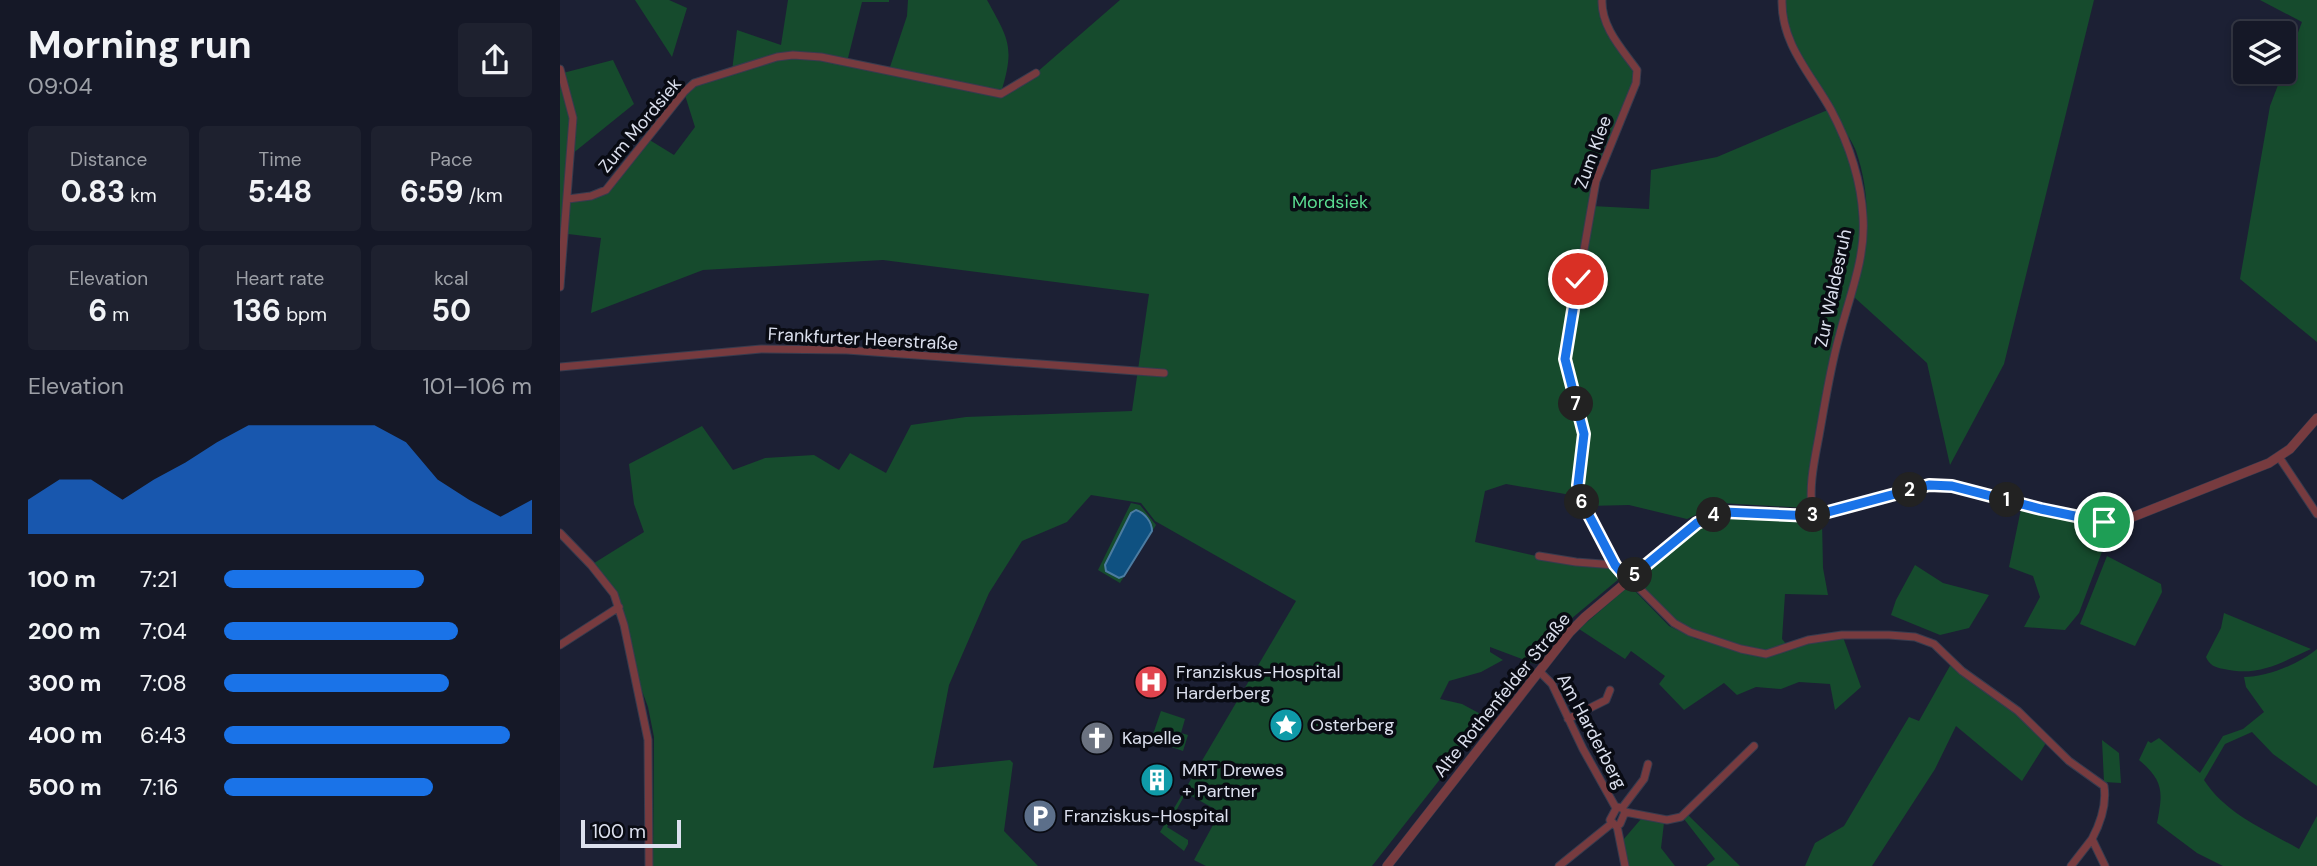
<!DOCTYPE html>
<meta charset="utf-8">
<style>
body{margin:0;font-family:"DM Sans",sans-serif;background:#1e212f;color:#f1f3f6;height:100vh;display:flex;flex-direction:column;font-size:26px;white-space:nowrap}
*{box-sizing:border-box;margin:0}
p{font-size:23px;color:#9da0a7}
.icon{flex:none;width:38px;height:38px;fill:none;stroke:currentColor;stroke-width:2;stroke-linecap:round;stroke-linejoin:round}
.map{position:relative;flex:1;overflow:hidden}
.details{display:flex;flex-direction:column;background:#151827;width:560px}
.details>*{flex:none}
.tools{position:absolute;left:1673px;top:21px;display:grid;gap:14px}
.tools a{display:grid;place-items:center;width:63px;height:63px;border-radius:7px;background:#151827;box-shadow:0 4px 10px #0003,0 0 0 2px #343744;font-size:35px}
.scale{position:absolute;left:21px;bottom:18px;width:100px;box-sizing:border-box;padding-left:7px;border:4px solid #dce0ee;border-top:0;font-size:19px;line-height:24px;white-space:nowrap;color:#dce0ee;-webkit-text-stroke:5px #090b13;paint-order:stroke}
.pin{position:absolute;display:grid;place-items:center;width:60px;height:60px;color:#fff;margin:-30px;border:4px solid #fff;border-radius:50%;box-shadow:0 2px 7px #0007}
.km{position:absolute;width:35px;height:35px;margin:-18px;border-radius:50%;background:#222;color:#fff;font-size:19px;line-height:35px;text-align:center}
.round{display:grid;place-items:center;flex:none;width:74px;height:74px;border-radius:7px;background:#1e212f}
.overview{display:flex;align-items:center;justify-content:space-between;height:119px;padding:0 28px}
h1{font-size:38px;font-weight:700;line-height:52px}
.figures{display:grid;grid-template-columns:repeat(3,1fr);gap:10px;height:119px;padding:7px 28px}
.figures div{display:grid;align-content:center;border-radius:7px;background:#1e212f;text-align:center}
.figures b{font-size:30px;font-weight:700}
.figures small{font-size:19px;font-weight:400}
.figures p{font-size:19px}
.chart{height:196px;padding:14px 28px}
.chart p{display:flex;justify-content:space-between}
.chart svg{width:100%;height:126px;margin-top:7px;fill:#1a73e8;opacity:.7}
ul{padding:0 28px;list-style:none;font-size:23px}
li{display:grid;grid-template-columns:112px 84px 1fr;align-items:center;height:52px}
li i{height:18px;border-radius:9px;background:#1a73e8}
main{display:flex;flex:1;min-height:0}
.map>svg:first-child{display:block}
</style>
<main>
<section class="details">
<div class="overview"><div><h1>Morning run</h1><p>09:04</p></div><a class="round"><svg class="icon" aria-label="share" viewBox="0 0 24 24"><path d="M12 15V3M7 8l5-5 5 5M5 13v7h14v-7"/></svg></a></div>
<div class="figures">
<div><p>Distance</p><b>0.83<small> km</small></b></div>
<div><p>Time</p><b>5:48</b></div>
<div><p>Pace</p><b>6:59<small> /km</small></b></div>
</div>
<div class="figures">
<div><p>Elevation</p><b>6<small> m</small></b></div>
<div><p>Heart rate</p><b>136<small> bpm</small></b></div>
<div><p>kcal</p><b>50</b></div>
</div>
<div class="chart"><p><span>Elevation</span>101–106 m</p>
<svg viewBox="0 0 160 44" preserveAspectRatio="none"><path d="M0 44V32L10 25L20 25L30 32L40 25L50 19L60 12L70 6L80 6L90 6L100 6L110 6L120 12L130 25L140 32L150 38L160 32V44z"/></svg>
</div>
<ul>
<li><b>100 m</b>7:21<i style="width:65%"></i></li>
<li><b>200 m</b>7:04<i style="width:76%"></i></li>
<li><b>300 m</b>7:08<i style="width:73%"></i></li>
<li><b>400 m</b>6:43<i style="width:93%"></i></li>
<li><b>500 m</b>7:16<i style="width:68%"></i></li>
</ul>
</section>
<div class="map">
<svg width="1757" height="866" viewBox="0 0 1757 866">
<rect width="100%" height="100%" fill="#1c2034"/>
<!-- green -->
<path fill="#164b2d" d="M 75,0 L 109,0 L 127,8 L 112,57 Z
M 228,0 L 329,0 L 329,2 L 302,2 L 287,62 L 329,70 L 347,16 L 348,0 L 427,0 C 449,40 455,47 441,93 L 476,73 L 560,0 L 1042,0 L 1046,23 L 1077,70 L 1036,181 L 1032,206 L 1089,209 L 1091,170 L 1157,157 L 1270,109 L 1236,57 L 1222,0 L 1534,0 L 1444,364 L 1390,465 L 1367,363 L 1294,297 C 1308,249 1313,200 1296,151 C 1291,138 1281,126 1273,114 L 1295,177 L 1298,198 L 1300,243 L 1248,490 L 1247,508 L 1161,503 L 1127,519 L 1069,505 L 1027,506 L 1017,496 L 946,484 L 925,491 L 915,542 L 1020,566 L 1054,568 L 1060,578 L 1011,619 L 975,664 L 930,647 L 930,652 L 943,660 L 921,672 L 889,681 L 880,699 L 902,704 L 928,718 L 812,866 L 646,866 L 634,860 L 660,812 L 626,793 L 607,827 L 628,840 L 628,844 L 624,851 L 600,832 L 736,601 L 595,521 L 581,503 L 531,495 L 507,522 L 462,541 L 429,593 L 389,685 L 373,768 L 450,760 L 453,763 L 444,831 L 478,866 L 93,866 L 94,737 L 88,707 L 75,672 L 59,607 L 31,565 L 84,532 L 74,504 L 69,464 L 142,426 L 173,470 L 205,458 L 254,455 L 279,470 L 290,453 L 326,473 L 351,425 L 406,417 L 572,411 L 589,294 L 323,260 L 143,270 L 31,313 L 41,238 L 0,233 L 0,69 L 3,73 L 53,60 L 74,104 L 12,154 L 8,198 L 46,190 L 88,139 L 114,155 L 135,127 L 124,92 L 134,83 L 172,71 L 177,30 L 221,45 Z
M 1700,0 L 1757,0 L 1757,342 L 1680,279 L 1710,106 L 1742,22 Z
M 571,503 L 580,505 L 596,525 L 560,583 L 538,570 Z
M 1461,509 L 1539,525 L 1547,528 L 1549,533 L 1519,613 L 1505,630 L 1464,627 L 1480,597 L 1473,576 L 1449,567 Z
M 1171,516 C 1202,516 1232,521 1262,521 L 1263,568 L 1268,595 L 1225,594 L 1222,639 L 1228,646 L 1283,637 L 1301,687 L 1275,710 L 1270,684 L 1239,682 L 1221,689 L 1196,687 L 1177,695 L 1164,683 L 1124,710 L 1099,684 L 1105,676 L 1071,651 L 1065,659 L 1019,629 L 1064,590 L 1073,589 L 1109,626 L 1136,639 L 1171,647 L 1114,623 L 1076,579 C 1108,552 1130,528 1171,516 Z
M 1547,556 L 1601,584 L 1602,592 L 1575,646 L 1520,624 Z
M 1355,565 L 1383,583 L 1429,595 L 1409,628 L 1380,635 L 1331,615 L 1336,600 Z
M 1664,613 L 1751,649 C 1720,663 1698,677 1664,669 C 1656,668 1649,665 1646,657 L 1661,628 Z
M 1757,649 L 1757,786 L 1713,754 L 1692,732 L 1665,744 L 1644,780 C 1666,814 1704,829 1739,849 L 1757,816 L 1757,866 L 1663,866 L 1637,853 L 1597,823 C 1603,792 1604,781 1579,760 L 1588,741 L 1591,743 L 1599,738 L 1640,773 L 1663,736 L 1683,729 L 1704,712 L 1686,687 L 1684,677 C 1707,677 1739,664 1757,649 Z
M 1391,664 C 1424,688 1460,711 1486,743 L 1462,781 L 1396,726 L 1375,769 L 1312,866 L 1245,866 L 1255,843 L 1284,826 L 1349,717 L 1359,721 Z
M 601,711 L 625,719 L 621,733 L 628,735 L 623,751 L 591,740 Z
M 1542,740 L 1559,753 L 1561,783 L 1544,782 Z
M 1128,815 L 1180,866 L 1146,866 L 1155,859 L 1124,819 Z
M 1081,819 L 1104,823 L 1101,848 L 1115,866 L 1067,866 L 1063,840 Z"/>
<!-- water -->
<path fill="#0f5181" stroke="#4c7ca2" stroke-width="2" d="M 576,510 C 585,513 592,522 592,531 L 564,576 L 559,578 L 546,571 L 545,565 L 571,513 Z"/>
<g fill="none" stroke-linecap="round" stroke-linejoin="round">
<defs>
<path id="minor" d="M 1042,0 C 1041,27 1062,49 1077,70 L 1076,83 L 1036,181 L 1005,359 L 1024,434 L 1018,485 L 1021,500 L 1055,565 L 1064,577 L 1079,588 L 1114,623 L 1130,632 L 1181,649 L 1206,654 L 1248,640 L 1282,635 L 1329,635 L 1355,637 L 1374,644 L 1402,671 L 1458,711 L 1509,761 L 1544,786 C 1547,805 1541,822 1532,839 L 1545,866
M 1222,0 C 1221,44 1251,74 1271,110 C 1289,144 1301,178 1303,217 C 1306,258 1289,297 1279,337 C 1270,369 1265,403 1259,436 C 1254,462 1248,489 1253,516
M 0,69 L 13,118 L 0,287
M 8,199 L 31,196 L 46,190 L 124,92 L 134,83 L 217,57 L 233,55 L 261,57 L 441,94 L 476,73
M 0,367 L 201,349 L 287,350 L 604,373
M 1719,457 L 1757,514
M 0,533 L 31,565 L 54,594 L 64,625 L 88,740 L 89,866
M 979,556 L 1016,562 L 1055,565
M 0,645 L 59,607
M 979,671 L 992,684 L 1023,749 L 1056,808
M 1008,719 L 1046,700 L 1050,690
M 1057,807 L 1062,808 L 1065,812 L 1060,824 L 1056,826 L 1050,820 Z
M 1062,808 L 1084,779 L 1088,764
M 1065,812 L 1107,820 L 1121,817 L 1194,746
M 1057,826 L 1065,866
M 999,866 L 1051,824
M 1511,866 L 1532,839"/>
<path id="tertiary" d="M 827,866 L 1010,632 L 1025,617 L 1137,523 L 1164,512 L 1175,511 L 1253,516 L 1369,485 L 1392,486 L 1481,509 L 1544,522 L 1565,520 L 1709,463 L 1730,449 L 1757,418"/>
</defs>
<!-- minor casing -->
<use href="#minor" stroke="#373b4e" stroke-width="9"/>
<!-- tertiary casing -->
<use href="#tertiary" stroke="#373b4e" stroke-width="10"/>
<!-- minor -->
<use href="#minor" stroke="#773b3f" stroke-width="7"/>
<!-- tertiary -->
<use href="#tertiary" stroke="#773b3f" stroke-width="9"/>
</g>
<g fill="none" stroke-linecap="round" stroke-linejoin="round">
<defs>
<path id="route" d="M 1018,279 L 1005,359 L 1024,434 L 1018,485 L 1021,500 L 1055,565 L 1068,580 L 1137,523 L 1164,512 L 1253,516 L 1369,485 L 1392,486 L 1481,509 L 1544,522"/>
</defs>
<!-- route casing -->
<use href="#route" stroke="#fff" stroke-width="14"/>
<!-- route -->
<use href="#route" stroke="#1a73e8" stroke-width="9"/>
</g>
<!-- icons -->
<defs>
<symbol id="hospital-disc" viewBox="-11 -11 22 22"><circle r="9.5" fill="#e0444e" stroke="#090b13"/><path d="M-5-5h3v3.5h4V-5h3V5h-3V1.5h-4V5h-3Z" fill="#fff"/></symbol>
<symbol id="sight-disc" viewBox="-11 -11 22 22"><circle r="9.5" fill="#0f9aa8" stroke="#090b13"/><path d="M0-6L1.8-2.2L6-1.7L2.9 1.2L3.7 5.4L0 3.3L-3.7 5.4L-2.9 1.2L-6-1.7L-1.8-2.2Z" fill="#fff"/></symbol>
<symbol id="church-disc" viewBox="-11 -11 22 22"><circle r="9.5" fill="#6b7280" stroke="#090b13"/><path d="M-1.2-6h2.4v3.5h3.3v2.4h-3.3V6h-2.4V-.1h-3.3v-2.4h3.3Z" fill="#fff"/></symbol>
<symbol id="building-disc" viewBox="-11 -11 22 22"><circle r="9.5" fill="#0f9aa8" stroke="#090b13"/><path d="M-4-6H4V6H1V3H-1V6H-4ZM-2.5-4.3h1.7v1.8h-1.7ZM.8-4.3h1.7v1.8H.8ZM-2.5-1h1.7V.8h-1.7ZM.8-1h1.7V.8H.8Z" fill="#fff"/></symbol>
<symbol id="parking-disc" viewBox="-11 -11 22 22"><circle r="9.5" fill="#5c6f8a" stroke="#090b13"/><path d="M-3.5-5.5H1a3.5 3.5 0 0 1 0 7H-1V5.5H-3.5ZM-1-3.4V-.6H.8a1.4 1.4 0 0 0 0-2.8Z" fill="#fff"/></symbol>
</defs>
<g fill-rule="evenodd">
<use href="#hospital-disc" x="572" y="663" width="38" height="38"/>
<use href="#sight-disc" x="707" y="706" width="38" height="38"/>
<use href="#church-disc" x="518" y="719" width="38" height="38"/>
<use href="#building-disc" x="578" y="761" width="38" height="38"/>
<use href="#parking-disc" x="461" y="797" width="38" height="38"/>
</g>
<g text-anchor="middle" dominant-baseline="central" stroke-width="7" stroke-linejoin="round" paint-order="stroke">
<!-- street labels -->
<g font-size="18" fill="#dce0ee" stroke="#090b13">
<text transform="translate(80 125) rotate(-50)">Zum Mordsiek</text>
<text transform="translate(1033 152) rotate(-70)">Zum Klee</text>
<text transform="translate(1273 288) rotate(-78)">Zur Waldesruh</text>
<text transform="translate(303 339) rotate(3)">Frankfurter Heerstraße</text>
<text transform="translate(942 695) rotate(-51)">Alte Rothenfelder Straße</text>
<text transform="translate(1032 731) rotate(62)">Am Harderberg</text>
</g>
<!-- park labels -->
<g font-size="18" fill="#5adb90" stroke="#090b13">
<text x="770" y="202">Mordsiek</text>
</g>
<!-- poi labels -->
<g font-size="18" fill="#dce0ee" stroke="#090b13" text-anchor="start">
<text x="616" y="672">Franziskus-Hospital<tspan x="616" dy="21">Harderberg</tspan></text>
<text x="750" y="725">Osterberg</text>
<text x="562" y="738">Kapelle</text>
<text x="622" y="770">MRT Drewes<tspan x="622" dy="21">+ Partner</tspan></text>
<text x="504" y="816">Franziskus-Hospital</text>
</g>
</g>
</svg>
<div class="tools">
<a><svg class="icon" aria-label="layers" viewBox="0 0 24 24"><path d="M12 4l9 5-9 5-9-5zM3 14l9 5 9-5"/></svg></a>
</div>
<div class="scale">100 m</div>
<div class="pin" style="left:1544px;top:522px;background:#1e9e55"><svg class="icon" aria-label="arrive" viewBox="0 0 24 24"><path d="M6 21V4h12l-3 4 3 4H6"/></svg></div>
<div class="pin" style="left:1018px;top:279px;background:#d93025"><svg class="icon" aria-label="check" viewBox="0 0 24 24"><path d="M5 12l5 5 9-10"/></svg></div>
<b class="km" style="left:1447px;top:500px">1</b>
<b class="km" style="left:1350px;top:490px">2</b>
<b class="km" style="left:1253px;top:515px">3</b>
<b class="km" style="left:1154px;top:515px">4</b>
<b class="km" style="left:1075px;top:575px">5</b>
<b class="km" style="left:1022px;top:502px">6</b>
<b class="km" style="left:1016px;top:404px">7</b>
</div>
</main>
